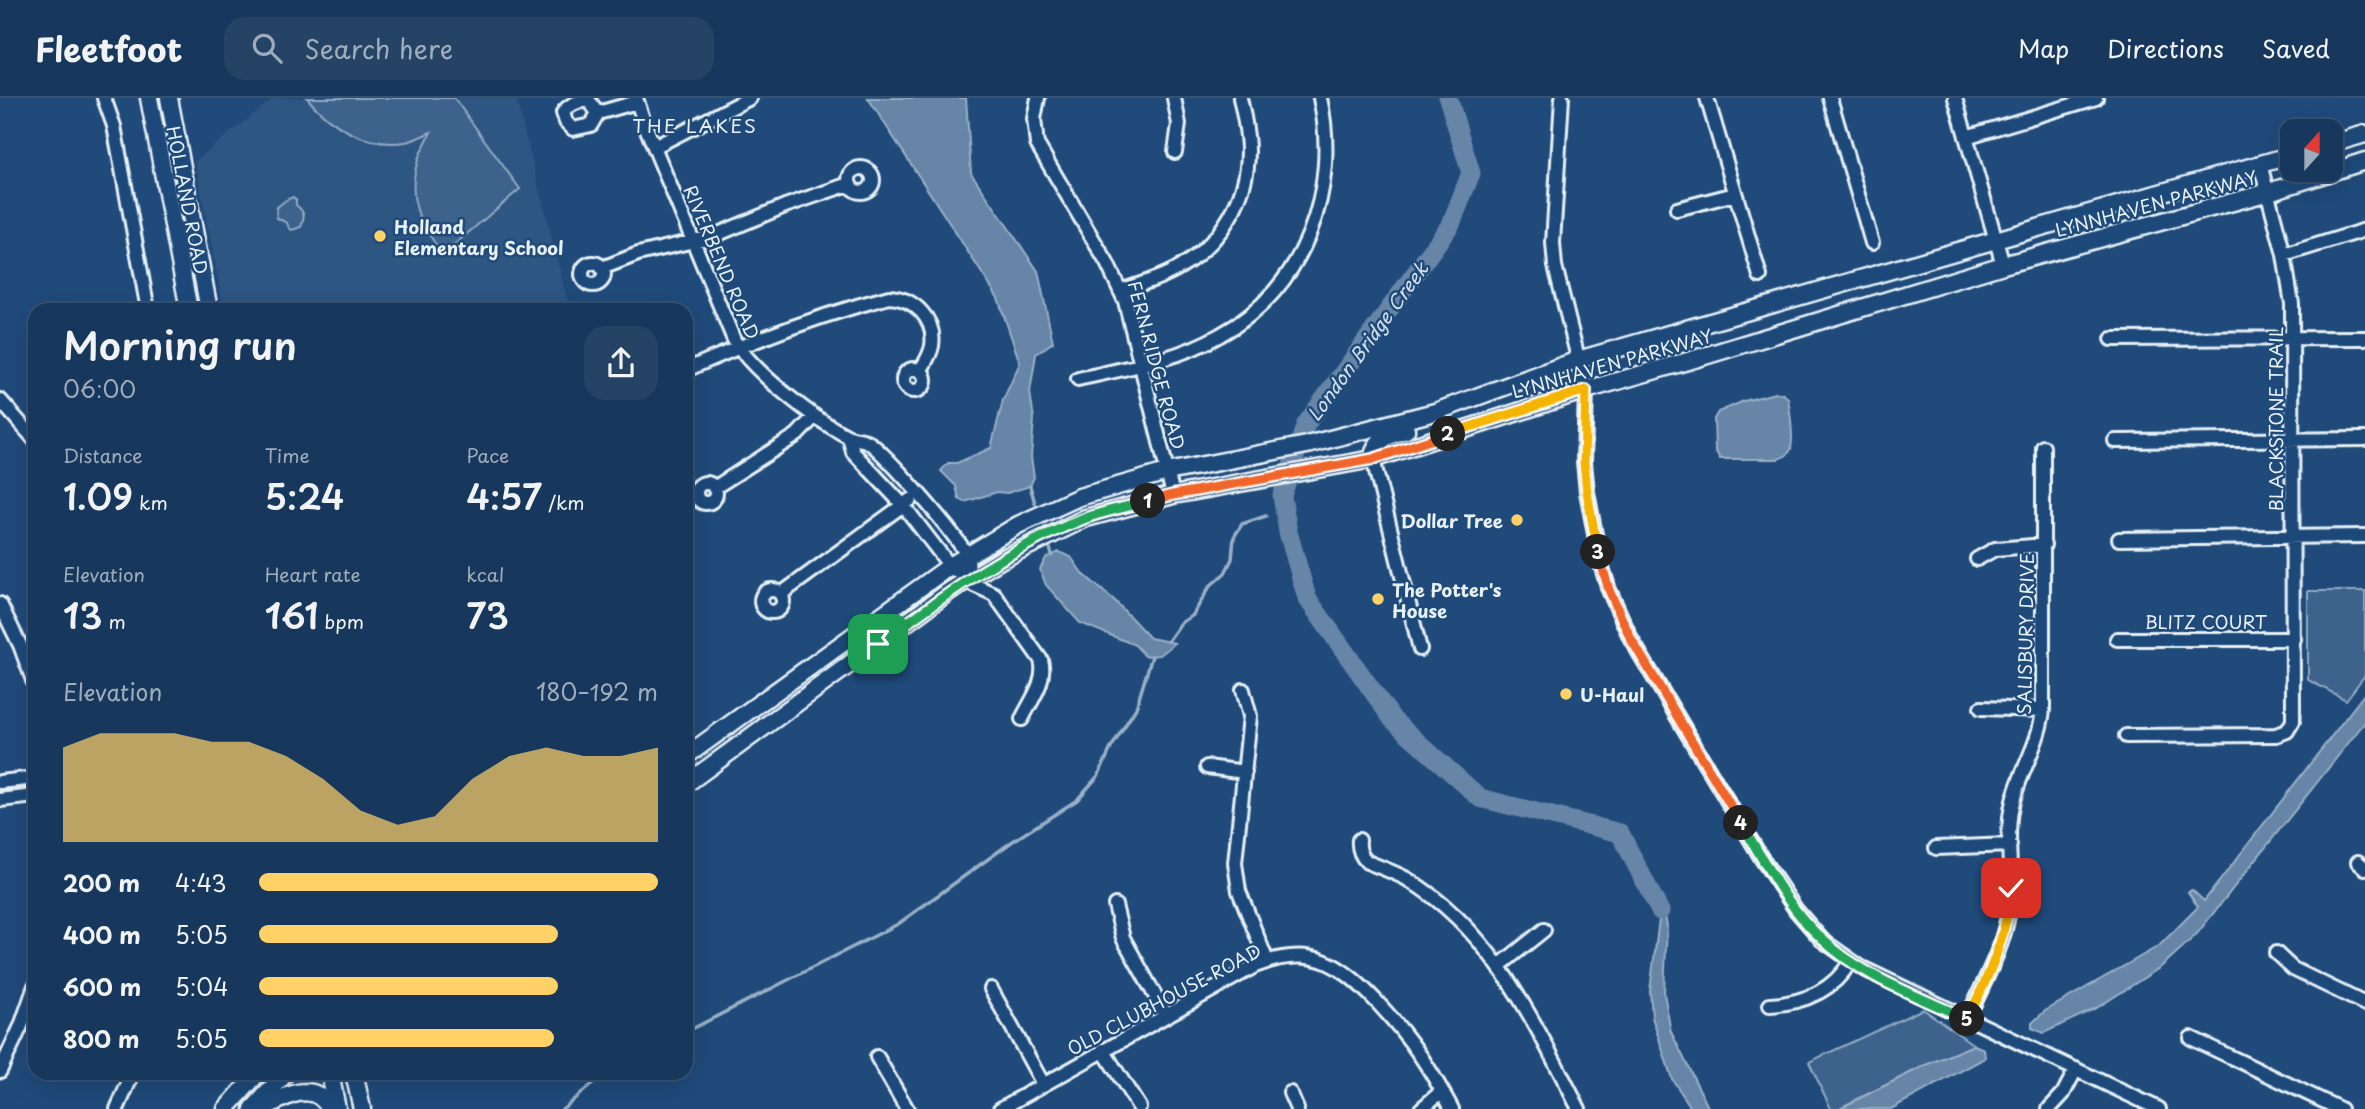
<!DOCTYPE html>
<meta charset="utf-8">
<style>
body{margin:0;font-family:"Playpen Sans",sans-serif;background:#244365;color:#f1f3f6;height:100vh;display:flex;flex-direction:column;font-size:26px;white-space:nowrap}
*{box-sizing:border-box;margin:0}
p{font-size:23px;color:#9eacbb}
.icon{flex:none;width:38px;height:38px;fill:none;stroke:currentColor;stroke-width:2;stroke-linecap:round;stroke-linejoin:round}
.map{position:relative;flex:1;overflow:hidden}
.panel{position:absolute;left:28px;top:205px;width:665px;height:777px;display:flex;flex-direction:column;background:#17385c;border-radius:21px;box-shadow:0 7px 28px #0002,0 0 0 2px #365272}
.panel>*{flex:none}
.needle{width:46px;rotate:21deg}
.buttons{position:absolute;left:2280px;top:21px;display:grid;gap:14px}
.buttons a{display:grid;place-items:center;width:63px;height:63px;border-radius:14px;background:#17385c;box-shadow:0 7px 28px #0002,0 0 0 2px #365272;font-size:35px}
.pin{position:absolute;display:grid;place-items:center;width:60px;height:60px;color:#fff;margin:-30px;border-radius:14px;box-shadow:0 4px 10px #0006}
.km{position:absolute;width:35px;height:35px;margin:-18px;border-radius:50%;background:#222;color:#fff;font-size:19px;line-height:35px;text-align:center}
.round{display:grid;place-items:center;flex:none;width:74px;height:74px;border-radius:21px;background:#244365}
.head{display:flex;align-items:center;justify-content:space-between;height:119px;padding:0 35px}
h1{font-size:38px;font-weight:600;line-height:52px}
.figures{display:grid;grid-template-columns:repeat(3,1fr);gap:10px;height:119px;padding:7px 35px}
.figures div{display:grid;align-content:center}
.figures b{font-size:35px;font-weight:600}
.figures small{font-size:19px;font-weight:400}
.figures p{font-size:19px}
.chart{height:196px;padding:14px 35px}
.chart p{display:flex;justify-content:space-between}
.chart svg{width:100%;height:126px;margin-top:7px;fill:#ffd166;opacity:.7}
ul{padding:0 35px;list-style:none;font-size:23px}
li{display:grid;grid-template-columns:112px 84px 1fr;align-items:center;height:52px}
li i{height:18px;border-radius:9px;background:#ffd166}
header{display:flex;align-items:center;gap:42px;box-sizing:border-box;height:98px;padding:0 35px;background:#17385c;border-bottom:2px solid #365272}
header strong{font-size:33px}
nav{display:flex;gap:38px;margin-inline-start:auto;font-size:24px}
.search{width:490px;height:63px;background:#244365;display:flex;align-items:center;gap:18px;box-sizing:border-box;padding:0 24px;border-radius:21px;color:#9eacbb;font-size:26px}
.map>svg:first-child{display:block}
</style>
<header>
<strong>Fleetfoot</strong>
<div class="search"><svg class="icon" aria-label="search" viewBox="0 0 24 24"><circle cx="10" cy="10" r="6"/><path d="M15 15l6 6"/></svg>Search here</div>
<nav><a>Map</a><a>Directions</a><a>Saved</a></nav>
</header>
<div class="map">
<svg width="2365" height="1011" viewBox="0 0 2365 1011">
<rect width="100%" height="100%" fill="#1f4a7a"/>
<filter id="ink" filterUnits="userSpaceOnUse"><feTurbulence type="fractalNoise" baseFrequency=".0143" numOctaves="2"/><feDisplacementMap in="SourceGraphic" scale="14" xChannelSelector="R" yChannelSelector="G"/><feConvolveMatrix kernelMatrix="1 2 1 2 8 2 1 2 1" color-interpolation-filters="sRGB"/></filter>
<g filter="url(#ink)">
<!-- built -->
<path fill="#2e5683" d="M 274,0 L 516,0 L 570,212 L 224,212 L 195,63 Z"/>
<!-- green -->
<path fill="#3c628c" stroke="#92aac2" stroke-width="2" d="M 307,0 L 454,0 L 520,91 L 443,156 C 419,125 405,100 419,59 C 422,51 427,43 431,34 C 423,37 414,43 405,44 C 367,50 330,28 307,0 Z
M 293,99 L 296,102 L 296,107 C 305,114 305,119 301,129 L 292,132 L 289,130 L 287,125 L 277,120 L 276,110 L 286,102 Z
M 2308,493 L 2365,493 L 2365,577 L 2346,602 L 2308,582 Z
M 1923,911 L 1974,947 L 1926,967 L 1838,1011 L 1831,1011 L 1809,964 Z"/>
<!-- water -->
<path fill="#6685a7" stroke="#9ab0c7" stroke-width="2" d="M 868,0 L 966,0 L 971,75 L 1038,173 L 1053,244 L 1036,256 L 1030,294 L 1034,321 L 1031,359 L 1034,379 L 1030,388 L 1007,395 L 997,394 L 965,404 L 959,401 L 956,388 L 941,373 L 948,365 L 957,365 L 991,350 L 1003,302 L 1020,265 L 998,200 Z
M 1775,295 L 1783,296 L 1788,300 C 1790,313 1794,338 1791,351 C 1789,357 1784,359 1778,361 L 1720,361 L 1715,352 L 1714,321 L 1718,314 L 1744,303 Z
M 1059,454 L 1071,459 L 1082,475 L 1114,502 L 1150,540 L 1175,545 L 1160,557 L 1145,558 L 1135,547 L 1080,525 L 1046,487 L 1040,471 L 1046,460 Z
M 2365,595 L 2365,624 L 2196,837 L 2161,869 L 2098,909 L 2044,935 L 2032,930 L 2032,925 L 2045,913 L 2159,848 L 2198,809 L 2188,794 L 2192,792 L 2204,803 Z
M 1660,813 L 1665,817 L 1667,827 L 1664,895 L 1671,934 L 1709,1011 L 1692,1011 L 1672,981 L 1652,919 L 1650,893 Z
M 1974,947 L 1984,951 L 1985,960 L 1891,1011 L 1838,1011 L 1926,967 Z"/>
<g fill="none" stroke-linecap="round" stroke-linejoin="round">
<!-- stream -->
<path stroke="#9ab0c7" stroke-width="3.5" d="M 1030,388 L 1035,405
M 1050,450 L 1052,457
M 1168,543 L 1181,525 L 1193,517 L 1210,488 L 1225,475 L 1232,461 L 1234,439 L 1242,426 L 1266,418
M 686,934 L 898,826 L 1013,743 L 1077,702 L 1098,678 L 1111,650 L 1136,610 L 1152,558
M 562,1011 L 606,975"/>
<!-- river -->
<path stroke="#6685a7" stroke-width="19" d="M 1448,0 L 1471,75 L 1451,126 L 1306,326 L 1282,398 L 1288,434 L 1307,500 L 1393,622 L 1480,700 L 1620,735 L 1660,813"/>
<defs>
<path id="minor" d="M 104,0 L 114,28 L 148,212
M 636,0 L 645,27 L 734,242 C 753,274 814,321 847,338 C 854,341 862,341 868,344 C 884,353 965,446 968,460 C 969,467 968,475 968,482
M 1038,0 L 1034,21 L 1037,46 L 1107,165 L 1125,203 L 1173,397
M 1174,0 L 1179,26 L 1175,54
M 1562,0 L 1553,145 L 1555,168 L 1586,292 L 1584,364 L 1587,394 L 1600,463 L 1609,492 L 1631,541 L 1762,761 L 1796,812 L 1822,842 L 1862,870 L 2159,1011
M 1707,0 L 1760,178
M 1830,0 L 1872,145
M 1955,0 L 2003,167
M 598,15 C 597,14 591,5 590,4 C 581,0 567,8 563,15 L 566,24 L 573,31 L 591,27 L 598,15 L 637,4
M 1966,39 L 2096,0
M 654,49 L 750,0
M849 82a12 12 0 1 1 24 0a12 12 0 1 1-24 0Z
M 1677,111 L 1735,96
M 2284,157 L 2365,132
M582 176a11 11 0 1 1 22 0a11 11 0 1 1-22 0Z
M 602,170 L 638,156 L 711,139 L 785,108 L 849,86
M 1120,193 C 1141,186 1162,180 1180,169 C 1221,145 1248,100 1248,53 C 1248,35 1244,18 1240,0
M 2112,241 L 2365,240
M903 282a11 11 0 1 1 22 0a11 11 0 1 1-22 0Z
M 686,272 C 751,243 820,217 889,199 C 914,200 936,221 932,248 C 930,258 925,265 920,273
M 1078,281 C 1127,270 1177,262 1220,237 C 1305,191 1340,91 1320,0
M 0,302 L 35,342
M 849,339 L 853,354 L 903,407 L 950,468 L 974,487 L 994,496 L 1041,562 C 1047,583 1031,602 1022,621
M 2115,343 L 2365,341
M 1373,361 L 1420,551
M696 395a10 10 0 1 1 20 0a10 10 0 1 1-20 0Z
M 714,390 L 797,337 L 815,318
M 2119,441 L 2365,438
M 1977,461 L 1995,451 L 2044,447
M761 503a11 11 0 1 1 22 0a11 11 0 1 1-22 0Z
M 781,496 L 910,402
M 0,506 L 20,547 L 35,588
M 2117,541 L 2294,541
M 1243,592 L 1250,618 L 1235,765 L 1239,793 L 1267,863
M 1981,610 L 2043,612
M 2126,638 L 2276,637 L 2287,633 L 2293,623 L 2292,206 L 2284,157 L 2260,66
M 1207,669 L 1245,674
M 0,684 L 35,680
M 0,702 L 35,698
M 1359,742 C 1358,752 1361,758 1367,764 C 1380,769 1394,774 1407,781 C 1493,832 1535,926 1579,1011
M 1936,750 L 2010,747
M 2358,764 L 2365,770
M 1115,807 L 1123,840 L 1166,917
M 2276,855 L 2293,871 L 2365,906
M 1499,868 L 1544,832
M 991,891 L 1043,986
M 1770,907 C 1803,905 1833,893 1850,864
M 1967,921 C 1983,885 2004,850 2009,811 C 2014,775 2004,738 2013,703 C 2021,671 2039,647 2043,612 L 2043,349
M 2191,940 L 2340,1011
M 1103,952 L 1139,1009
M 877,959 L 907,1011
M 0,973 L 21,928 L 35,888
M 1290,995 L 1297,1011
M 117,1011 L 133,975
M 1000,1011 L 1255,868 C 1311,845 1340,865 1378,905 C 1412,942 1428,967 1452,1011
M 1421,1011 L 1442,993
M 2049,1011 L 2063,996 L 2076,971"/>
<path id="major" d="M 149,0 L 189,212
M 169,0 L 209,212
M 2331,46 L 2365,36
M 1373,361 C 1374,341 1389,337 1406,332
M 686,658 L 950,468 L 1018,427 L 1079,399 L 1167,374 L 1307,347 L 1435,314 L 1578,262 L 2292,57
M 686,686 L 951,492 L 1002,461 L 1086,420 L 1173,397 L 1373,361 L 1586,292 L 1688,263 L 2003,167 L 2269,94 L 2365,63
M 330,975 L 337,1011
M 354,975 L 362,1011
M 226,1011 L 258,975
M 253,1011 L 286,975
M 262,1011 C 284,999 314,980 330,1011"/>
</defs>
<!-- minor casing -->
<use href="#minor" stroke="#e8f1f8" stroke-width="18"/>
<!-- major casing -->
<use href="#major" stroke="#e8f1f8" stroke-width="21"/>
<!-- minor -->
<use href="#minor" stroke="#1f4a7a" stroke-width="12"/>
<!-- major -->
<use href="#major" stroke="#1f4a7a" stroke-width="16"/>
</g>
</g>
<g fill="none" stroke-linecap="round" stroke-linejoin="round" filter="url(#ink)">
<defs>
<path id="split-1" d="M 878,546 C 944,498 1009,449 1086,420 C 1105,413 1128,409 1148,403"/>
<path id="split-2" d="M 1148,403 L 1173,397 L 1373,361 L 1448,336"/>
<path id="split-3" d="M 1448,336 L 1586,292 L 1584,364 L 1587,394 L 1598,454"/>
<path id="split-4" d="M 1598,454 L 1609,492 L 1631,541 L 1741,725"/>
<path id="split-5" d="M 1741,725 C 1765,764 1787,809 1821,840 C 1860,878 1918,898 1967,921"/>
<path id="split-6" d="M 1967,921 C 1989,879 2007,837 2011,790"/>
</defs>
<!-- split-1 casing -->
<use href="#split-1" stroke="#fff" stroke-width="14"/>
<!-- split-2 casing -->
<use href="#split-2" stroke="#fff" stroke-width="14"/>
<!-- split-3 casing -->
<use href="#split-3" stroke="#fff" stroke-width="14"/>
<!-- split-4 casing -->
<use href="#split-4" stroke="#fff" stroke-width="14"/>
<!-- split-5 casing -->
<use href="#split-5" stroke="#fff" stroke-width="14"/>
<!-- split-6 casing -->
<use href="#split-6" stroke="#fff" stroke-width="14"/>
<!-- split-1 -->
<use href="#split-1" stroke="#22a559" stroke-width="9"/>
<!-- split-2 -->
<use href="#split-2" stroke="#f0652b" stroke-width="9"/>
<!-- split-3 -->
<use href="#split-3" stroke="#f5b400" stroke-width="9"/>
<!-- split-4 -->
<use href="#split-4" stroke="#f0652b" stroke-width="9"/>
<!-- split-5 -->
<use href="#split-5" stroke="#22a559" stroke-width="9"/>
<!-- split-6 -->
<use href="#split-6" stroke="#f5b400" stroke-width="9"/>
</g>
<!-- markers -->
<g fill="#ffd166" stroke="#1f4a7a" stroke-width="2.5">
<circle cx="380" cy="138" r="7"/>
<circle cx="1517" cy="422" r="7"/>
<circle cx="1378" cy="501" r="7"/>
<circle cx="1566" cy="596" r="7"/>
</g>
<g text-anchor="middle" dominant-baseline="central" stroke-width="5" stroke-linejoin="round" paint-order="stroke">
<!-- street labels -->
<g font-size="18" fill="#e8f1f8" stroke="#1f4a7a">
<text transform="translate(188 102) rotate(79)">HOLLAND ROAD</text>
<text transform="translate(2156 105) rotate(-15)">LYNNHAVEN PARKWAY</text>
<text transform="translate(722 164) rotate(67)">RIVERBEND ROAD</text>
<text transform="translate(1612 265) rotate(-16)">LYNNHAVEN PARKWAY</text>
<text transform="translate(1157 267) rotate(75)">FERN RIDGE ROAD</text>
<text transform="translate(2275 321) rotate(-90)">BLACKSTONE TRAIL</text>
<text x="2206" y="523">BLITZ COURT</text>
<text transform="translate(2025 536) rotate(-89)">SALISBURY DRIVE</text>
<text transform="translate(1164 901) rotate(-28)">OLD CLUBHOUSE ROAD</text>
</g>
<!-- poi labels -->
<g font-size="18" font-weight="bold" fill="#e8f1f8" stroke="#1f4a7a" text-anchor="start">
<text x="394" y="128">Holland<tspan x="394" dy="21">Elementary School</tspan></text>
<text x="1503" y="422" text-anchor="end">Dollar Tree</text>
<text x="1392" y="491">The Potter's<tspan x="1392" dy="21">House</tspan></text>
<text x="1580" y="596">U-Haul</text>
</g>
<!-- neighbourhood labels -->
<g font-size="19" letter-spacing="2" fill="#e8f1f8" stroke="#1f4a7a">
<text x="695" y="27">THE LAKES</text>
</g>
<!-- water labels -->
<g font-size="19" font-style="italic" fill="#d4e1ec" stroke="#1f4a7a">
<text transform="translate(1367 243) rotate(-54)">London Bridge Creek</text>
</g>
</g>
</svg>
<div class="buttons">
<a><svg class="needle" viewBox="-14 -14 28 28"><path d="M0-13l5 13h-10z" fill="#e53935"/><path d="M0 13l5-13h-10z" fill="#9eacbb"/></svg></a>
</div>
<div class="pin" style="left:878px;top:546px;background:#1e9e55"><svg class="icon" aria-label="arrive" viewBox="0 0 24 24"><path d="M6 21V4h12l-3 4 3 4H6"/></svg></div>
<div class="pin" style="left:2011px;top:790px;background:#d93025"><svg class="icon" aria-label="check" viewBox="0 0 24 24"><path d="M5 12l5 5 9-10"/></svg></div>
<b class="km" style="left:1148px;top:403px">1</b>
<b class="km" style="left:1448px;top:336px">2</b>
<b class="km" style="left:1598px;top:454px">3</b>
<b class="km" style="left:1741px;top:725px">4</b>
<b class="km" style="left:1967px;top:921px">5</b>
<section class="panel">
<div class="head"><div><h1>Morning run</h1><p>06:00</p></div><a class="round"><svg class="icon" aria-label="share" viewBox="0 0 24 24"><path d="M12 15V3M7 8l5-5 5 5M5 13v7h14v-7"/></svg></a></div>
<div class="figures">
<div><p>Distance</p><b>1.09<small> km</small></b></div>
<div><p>Time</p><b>5:24</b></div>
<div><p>Pace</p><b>4:57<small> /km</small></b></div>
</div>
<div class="figures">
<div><p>Elevation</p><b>13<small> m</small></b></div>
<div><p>Heart rate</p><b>161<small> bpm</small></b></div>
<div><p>kcal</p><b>73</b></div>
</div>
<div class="chart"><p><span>Elevation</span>180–192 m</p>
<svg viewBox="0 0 160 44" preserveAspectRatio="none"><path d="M0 44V11L10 6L20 6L30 6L40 9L50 9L60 14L70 22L80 33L90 38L100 35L110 22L120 14L130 11L140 14L150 14L160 11V44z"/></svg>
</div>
<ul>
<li><b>200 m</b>4:43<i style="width:100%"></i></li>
<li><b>400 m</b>5:05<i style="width:75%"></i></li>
<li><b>600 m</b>5:04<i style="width:75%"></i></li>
<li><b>800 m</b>5:05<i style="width:74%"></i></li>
</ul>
</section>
</div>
